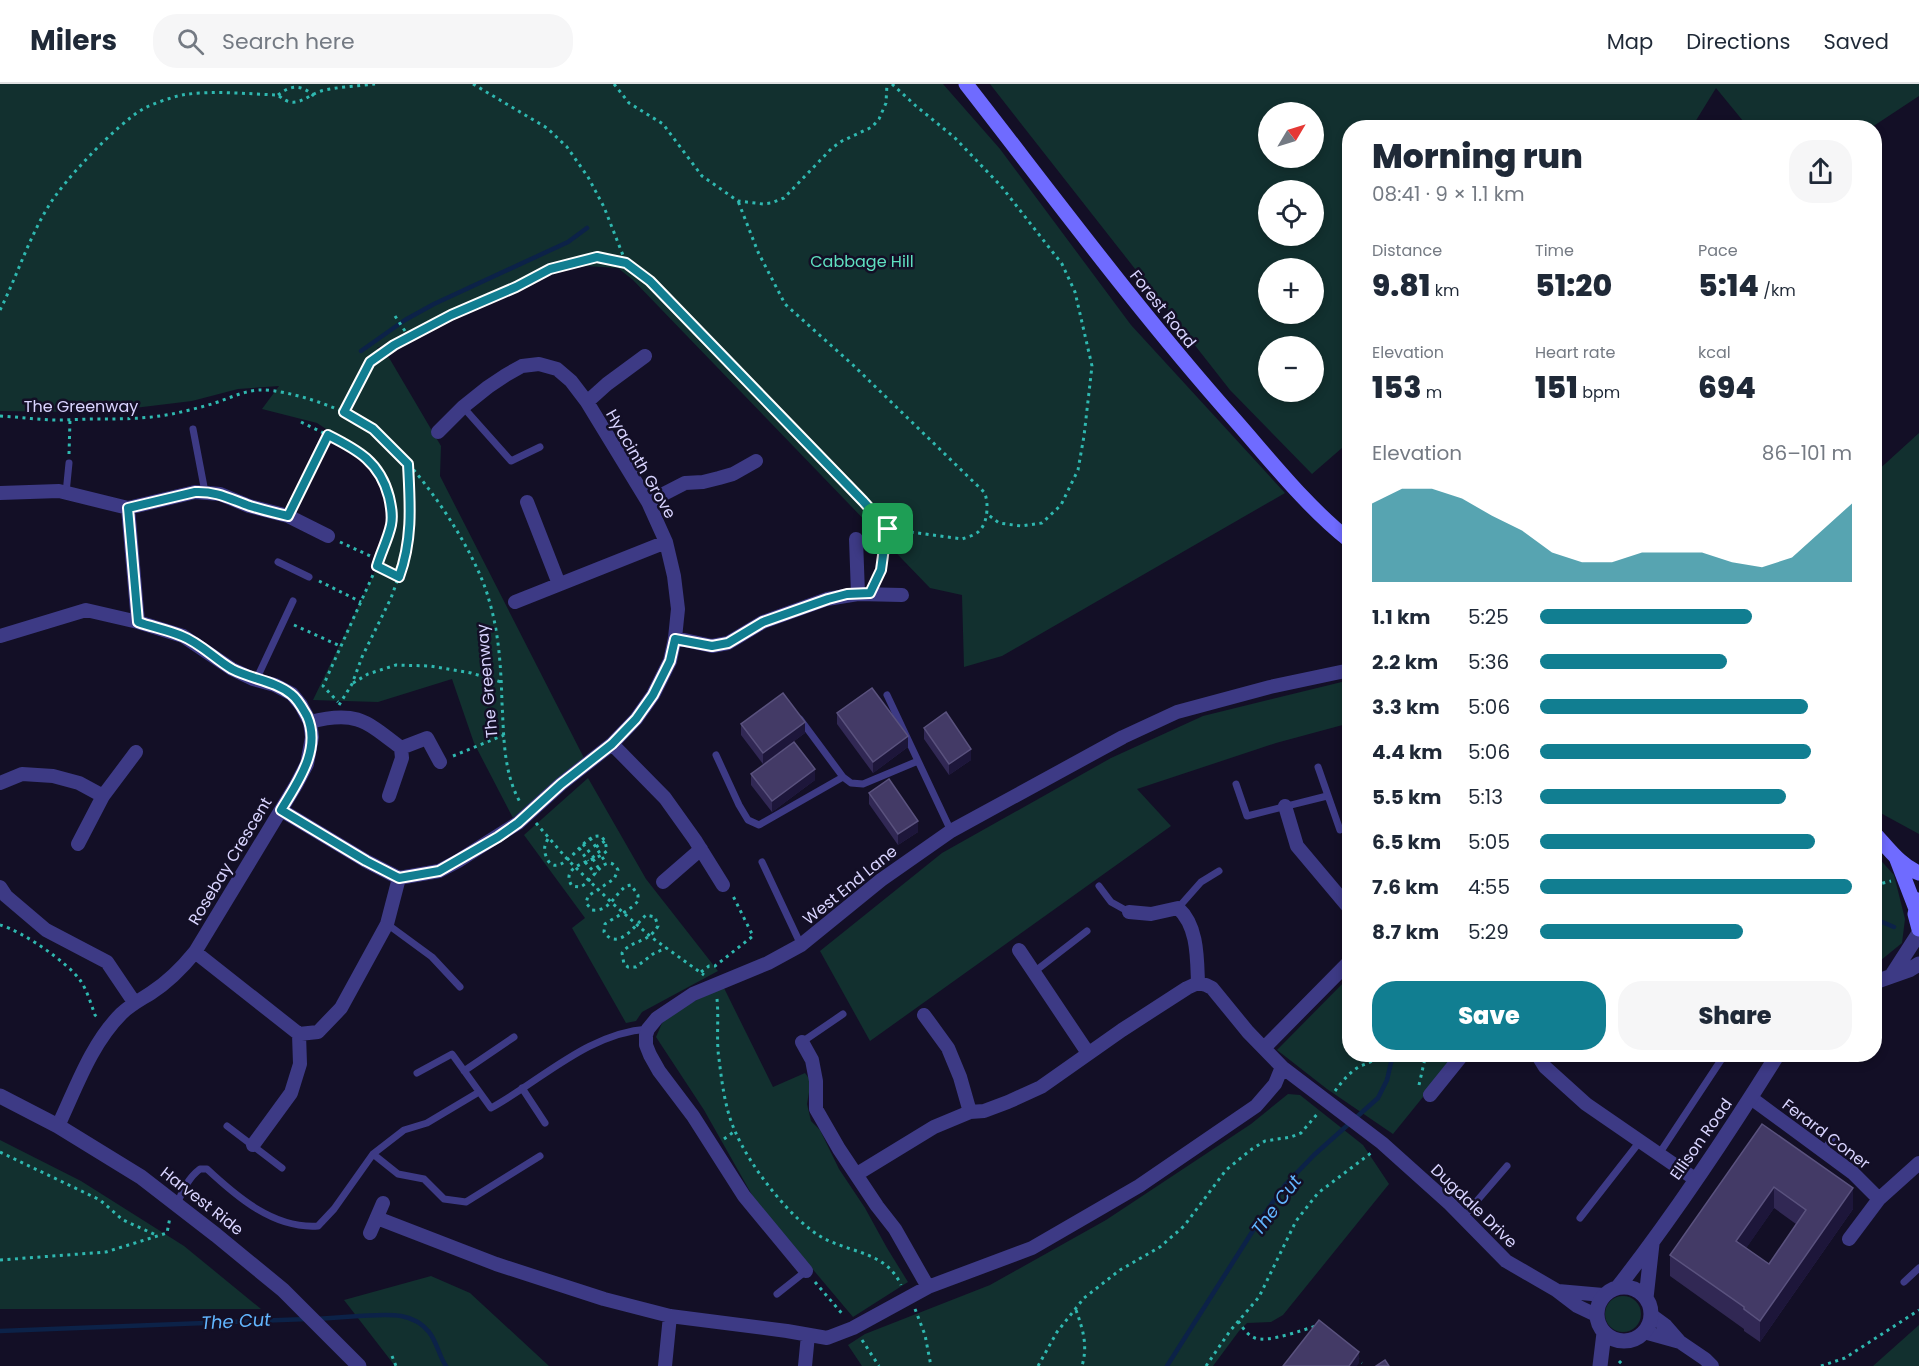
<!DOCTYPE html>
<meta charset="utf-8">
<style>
body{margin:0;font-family:Poppins,sans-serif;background:#f6f6f7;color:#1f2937;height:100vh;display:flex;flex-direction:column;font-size:22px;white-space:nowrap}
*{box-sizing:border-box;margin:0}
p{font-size:20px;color:#747a83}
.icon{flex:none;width:33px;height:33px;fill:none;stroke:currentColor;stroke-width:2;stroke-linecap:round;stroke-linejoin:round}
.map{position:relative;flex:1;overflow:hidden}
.side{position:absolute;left:1342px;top:36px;width:540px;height:942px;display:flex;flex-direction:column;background:#fff;border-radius:24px;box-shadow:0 3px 9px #0003}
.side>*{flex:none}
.needle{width:39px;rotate:52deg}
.tools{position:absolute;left:1258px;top:18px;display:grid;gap:12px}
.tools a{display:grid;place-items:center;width:66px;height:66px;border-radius:50%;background:#fff;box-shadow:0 3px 9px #0003;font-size:30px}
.pin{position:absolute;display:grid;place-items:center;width:51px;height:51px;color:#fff;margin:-26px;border-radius:12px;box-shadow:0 3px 9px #0006}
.round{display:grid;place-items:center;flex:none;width:63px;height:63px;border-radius:24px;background:#f6f6f7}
.summary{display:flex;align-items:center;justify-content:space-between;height:102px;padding:0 30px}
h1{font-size:33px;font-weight:800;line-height:45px}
.figures{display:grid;grid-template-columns:repeat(3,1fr);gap:9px;height:102px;padding:6px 30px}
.figures div{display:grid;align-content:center}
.figures b{font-size:30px;font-weight:800}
.figures small{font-size:16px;font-weight:400}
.figures p{font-size:16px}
.chart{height:168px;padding:12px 30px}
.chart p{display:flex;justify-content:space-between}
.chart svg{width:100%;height:108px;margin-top:6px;fill:#117e91;opacity:.7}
.button{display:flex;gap:12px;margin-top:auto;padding:12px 30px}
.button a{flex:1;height:69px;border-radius:24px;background:#117e91;color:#fff;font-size:24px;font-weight:800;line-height:69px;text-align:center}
.button a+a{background:#f6f6f7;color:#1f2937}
ul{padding:0 30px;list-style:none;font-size:20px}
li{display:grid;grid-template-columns:96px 72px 1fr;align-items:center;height:45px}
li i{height:15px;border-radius:8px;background:#117e91}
header{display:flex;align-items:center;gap:36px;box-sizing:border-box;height:84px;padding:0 30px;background:#fff;border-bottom:2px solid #e0e1e3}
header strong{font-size:28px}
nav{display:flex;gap:33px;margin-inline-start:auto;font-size:21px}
.search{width:420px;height:54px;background:#f6f6f7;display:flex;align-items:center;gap:15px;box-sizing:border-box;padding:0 21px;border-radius:24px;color:#747a83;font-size:22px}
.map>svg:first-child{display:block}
</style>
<header>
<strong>Milers</strong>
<div class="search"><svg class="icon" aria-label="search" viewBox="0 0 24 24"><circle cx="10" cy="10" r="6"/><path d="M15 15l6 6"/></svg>Search here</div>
<nav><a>Map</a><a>Directions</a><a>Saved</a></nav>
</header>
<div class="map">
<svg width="1919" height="1282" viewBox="0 0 1919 1282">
<rect width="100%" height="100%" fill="#130f26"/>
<!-- green -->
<path fill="#12302f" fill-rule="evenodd" d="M 0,0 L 943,0 L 1000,65 L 1131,241 L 1285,409 L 1002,572 L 964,583 L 962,511 L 930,504 L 633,196 L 618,184 L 586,182 L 547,190 L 452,235 L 377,264 L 388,272 L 441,362 L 440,392 L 584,674 L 513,734 L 474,659 L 452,595 L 378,618 L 313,616 L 380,477 L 392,440 L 393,421 L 384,395 L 370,374 L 317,339 L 262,325 L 279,302 L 238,305 L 192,317 L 126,325 L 72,328 L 0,327 Z
M 990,0 L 1919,0 L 1919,12 L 1872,43 L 1748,43 L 1716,4 L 1692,43 L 1350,44 L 1350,357 L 1312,390 L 1230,306 ZM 1269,28 L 1314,28 L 1314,74 L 1269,74 ZM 1269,106 L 1314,106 L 1314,152 L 1269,152 ZM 1269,184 L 1314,184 L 1314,230 L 1269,230 ZM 1269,262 L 1314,262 L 1314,308 L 1269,308 Z
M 1919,349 L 1919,750 L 1875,726 L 1875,389 Z
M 1350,596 L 1350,639 L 1276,659 L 1137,705 L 1171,742 L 870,957 L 820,867 L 942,769 L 1111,674 L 1203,632 Z
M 588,694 L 646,795 L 718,887 L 642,928 L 636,937 L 626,939 L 572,844 L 585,834 L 524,751 Z
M 1875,770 L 1894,791 L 1905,835 L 1902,859 L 1875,881 Z
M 1350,892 L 1350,970 L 1457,971 L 1393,1050 L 1327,1005 L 1277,966 Z
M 723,902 L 773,1003 L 805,989 L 811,997 L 807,1020 L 811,1037 L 820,1046 L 839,1085 L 865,1124 L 887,1164 L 908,1198 L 853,1233 L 756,1118 L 704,1026 L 656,953 L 662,939 L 676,927 Z
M 1288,1010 L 1300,1011 L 1363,1061 L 1389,1100 L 1283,1231 L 1271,1238 L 1247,1239 L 1239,1247 L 1213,1282 L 862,1282 L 848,1261 L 865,1250 L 990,1201 L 1106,1136 L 1251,1040 Z
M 0,1056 L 81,1097 L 184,1162 L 261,1225 L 0,1225 Z
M 431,1192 L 470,1209 L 549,1282 L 395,1282 L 344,1216 Z
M1605 1230a18 18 0 1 1 36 0a18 18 0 1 1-36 0Z
M 1919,1241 L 1919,1282 L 1873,1282 Z"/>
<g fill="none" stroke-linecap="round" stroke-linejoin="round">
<!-- stream -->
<path stroke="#0c2248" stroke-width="4.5" d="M 361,267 L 405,236 L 434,220 L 568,158 L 587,144
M 1875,835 L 1894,843
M 316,1235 C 331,1234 345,1233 359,1232 C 384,1231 411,1226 429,1248 C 437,1258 439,1272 446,1282
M 0,1247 L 308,1235
M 1167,1282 L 1254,1145 L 1285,1101 L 1314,1071 L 1378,1014 L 1387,996 L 1393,970"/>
<!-- path -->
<path stroke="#2fb8b0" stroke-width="3" stroke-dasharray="3 4.5" stroke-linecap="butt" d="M 473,0 L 547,44 L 567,63 L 588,93 L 604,123 L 626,179
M 614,0 L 629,19 L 663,40 L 702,92 L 738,117 L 763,120 L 771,119 L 784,114 L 832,64 L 842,57 L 872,43 L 879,35 L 886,19 L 887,0
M 892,0 L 916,22 L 954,53 L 1001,102 L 1062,180 L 1075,208 L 1092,282 L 1084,352 L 1078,386 L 1061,421 L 1042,439 L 1021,442 L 999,439 L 986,429
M 278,11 C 291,1 301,0 314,12
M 0,226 C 17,192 28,156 48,123 C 63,97 117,40 143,25 C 152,20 172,13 182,11 C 211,6 248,10 278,11 C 296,27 305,12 321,7 C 335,3 359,2 375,0
M 395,232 L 409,253
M 344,329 L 370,278 L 394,261 L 451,231 L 516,203 L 550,185 L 597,173 L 626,179 L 649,197 L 730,278 L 888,445 L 962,455 C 968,453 976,451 980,446 C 988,438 989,417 984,408 L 853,281 L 785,220 L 758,168 L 738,117
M 0,332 C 20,333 39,336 59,336 C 71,336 83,335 95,335 C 121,335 146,335 172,330 C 186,327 202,323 215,319 C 230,314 243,307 259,306 C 289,305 349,326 373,345 C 416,378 475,464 489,516 C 499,549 501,584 502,619 C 504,653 503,689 521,720
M 301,338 L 352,363 L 369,376 L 383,395 L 392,425 L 391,440 L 377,482 L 323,602 L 338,618
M 69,370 L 70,336
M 317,374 L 328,351
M 340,458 L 379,476
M 377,482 L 399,493
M 319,497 L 361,518
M 876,498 L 881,486 L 886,449 L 888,445
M 294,541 L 340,562
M 353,599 L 368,590 L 396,581 L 430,582 L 471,589 L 501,598
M 339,621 L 352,600 L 362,573 L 391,514 L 404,478 L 409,457 L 411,432 L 409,382
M 453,672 L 504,651
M 536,739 L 568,776 L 611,818 L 651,853 L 704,891
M 590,754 L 606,779
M 548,755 C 545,760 544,763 545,769 C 554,802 580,759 591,754 C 595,752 596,752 601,752 L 605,757 L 607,767 L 603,770 C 591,778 559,782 572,802 L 580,803 C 593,798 606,765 618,786 L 614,795 L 588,812 L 586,819 L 592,826 C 609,828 614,811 626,802 L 631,801 L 638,811 L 638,817 C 631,826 615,833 605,840 L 604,848 C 618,868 635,841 646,831 L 655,833 L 658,842 C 648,860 632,855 622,869 L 624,880 L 628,883 L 636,883 L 653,870 L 666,864
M 583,760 L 595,775
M 596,763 L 605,757
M 579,764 L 588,777
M 593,775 L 599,785
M 585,778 L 596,790
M 1875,801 L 1891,797
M 0,841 C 22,847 67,878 80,896 C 87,906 91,920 95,931 L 98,934
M 701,888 L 709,882 L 715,882 L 753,852 L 733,812
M 717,915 C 719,935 716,956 719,975 C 722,999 725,1025 735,1047 C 749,1081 792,1138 825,1155 C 853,1169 887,1169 901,1201
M 1419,1001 L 1426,970
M 1335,1007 C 1341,999 1348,990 1357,984 C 1365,979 1373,980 1378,970
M 724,1055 L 735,1047
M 0,1068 L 100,1116 L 123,1136 L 156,1151
M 0,1176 L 106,1168 L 167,1149 L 170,1133
M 815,1198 L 844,1232
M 915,1225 L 925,1251 L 931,1282
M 1076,1226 C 1083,1246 1088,1261 1082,1282
M 1238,1237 C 1243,1244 1247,1251 1255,1254 C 1267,1259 1303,1246 1316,1242
M 862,1256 L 879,1282
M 392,1272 L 396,1282
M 1356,1274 L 1362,1279
M 1619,1277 L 1622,1280
M 1038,1282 L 1057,1248 L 1084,1214 L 1120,1186 L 1160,1163 L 1184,1142 L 1226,1086 L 1252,1065 L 1265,1057 L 1291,1053 L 1301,1049 L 1318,1029
M 1206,1282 L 1230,1247 L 1259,1213 L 1296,1137 L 1318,1109 L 1371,1069
M 1821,1282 L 1845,1274 L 1919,1226"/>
<!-- service -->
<path stroke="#3d3a85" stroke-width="7" d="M 463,323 L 511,377 L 540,363
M 193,345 L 205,408
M 66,409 L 69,379
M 288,432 L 313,382
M 278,478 L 309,493
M 256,596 L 293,517
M 887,611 L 951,747
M 800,635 L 843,693 L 851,699 L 863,700 L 918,677
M 716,671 L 739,721 L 748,736 L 759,741 L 843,693
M 1318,683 L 1340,746
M 1236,700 L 1247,732 L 1327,712
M 762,778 L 801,861
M 1099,802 L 1111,818 L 1129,828
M 1178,824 L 1201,798 L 1219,787
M 387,840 L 432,873 L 460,903
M 1034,888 L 1087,847
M 802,958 L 843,930
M 464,987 L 514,953
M 417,989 L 452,970 L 491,1024 C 542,996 588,949 648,945
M 522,1004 L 545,1039
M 227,1042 L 282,1084
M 1823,1067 L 1834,1052
M 373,1070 L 398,1090 L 424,1095 L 444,1115 L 466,1118 L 540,1072
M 1659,1070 L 1725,970
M 177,1121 C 182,1107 188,1094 200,1085 L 207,1085 C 237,1113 274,1145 318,1142 L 334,1125 L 373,1070 L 404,1046 L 427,1039 L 479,1008
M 1463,1133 L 1507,1082
M 1580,1134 L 1641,1056
M 1904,1198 L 1919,1184
M 777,1210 L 806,1187"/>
<!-- minor -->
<path stroke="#3d3a85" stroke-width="14" d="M 587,318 L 607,300 L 645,272
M 0,409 L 59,407 L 128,424 L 138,538
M 527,418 L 559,500
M 648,418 L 685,399 L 703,398 L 719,394 L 733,390 L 756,377
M 128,424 L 195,408 L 220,410 L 249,422 L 288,432 L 328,452
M 856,455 L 858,510
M 515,518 L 666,458
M 0,552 L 86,526 L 138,538 L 183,552 L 232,585 L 253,595 L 275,601 L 292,610 L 301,621 L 310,638 L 312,653 L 307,680 L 296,701 L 195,868 C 182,884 168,898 151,909 C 140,916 130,921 121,930 C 91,960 76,1004 58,1042
M 675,554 L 712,562 L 728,559 L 763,538 L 827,515 L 858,510 L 902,511
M 310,638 C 356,626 366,637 401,664 L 402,674 L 389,712
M 612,660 L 665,714 L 695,756 L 723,801
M 401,664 L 427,654 L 440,678
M 0,699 L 22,690 L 53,692 L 79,699 L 103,712
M 1285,722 L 1297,762 L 1350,825
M 281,726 L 366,777 L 399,794 L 439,787 L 458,777 L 518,739 L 561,700 L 612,660 L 636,635 L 653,611 L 670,577 L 675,554 L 678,525 L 674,492 L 666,458 L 648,418 L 587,318 L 571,297 L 557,285 L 539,280 L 522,282 L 506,291 L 488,303 L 463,323 L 438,348
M 78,760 L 103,712 L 136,668
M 663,798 L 701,765
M 0,803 L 6,812 L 46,846 L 107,878 L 134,918
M 1129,828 L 1151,830 L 1178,824 C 1198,842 1197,874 1198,899
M 1019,866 L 1088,969
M 195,868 L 299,950 L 318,948 L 341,924 L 387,840 L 399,794
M 924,931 L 948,964 L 960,993 L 970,1028
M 802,958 L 812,976 L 816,997 L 816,1025 L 839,1065 L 877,1122 L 895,1145 L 928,1203
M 1264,964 L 1350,877
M 1537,970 L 1545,983 L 1586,1020 L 1695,1095
M 1430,1011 L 1463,970
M 1751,1014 L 1853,1089 L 1879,1115
M 253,1061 L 291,1009 L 300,980 L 299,950
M 857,1090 L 934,1043 L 970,1028 L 984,1027 L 1008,1018 L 1041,1003 L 1122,946 L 1187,904 L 1198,899 L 1206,901 L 1212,904 L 1248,948 L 1282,983 L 1382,1059 L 1450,1120 L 1506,1177 L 1556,1206 L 1577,1222 L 1596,1231
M 377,1134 L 496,1180 L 604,1215 L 670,1232 L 787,1247 L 827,1254 L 853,1244 L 928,1203 L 1032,1164 L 1139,1102 L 1256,1022 L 1275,1000 L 1282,983
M 370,1149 L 383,1119
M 1849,1155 L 1879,1115 L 1919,1079
M 806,1187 L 744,1112 L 693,1032 L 659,987 L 650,971 L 646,961 L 646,951 L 648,945 L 657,934 L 693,910 L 768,879 L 801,861 L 881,796 L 951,747 L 1123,653 L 1177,628 L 1270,603 L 1350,586
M 1558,1207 L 1603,1211
M 1651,1231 L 1666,1242 L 1680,1258 L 1705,1275 L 1712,1282
M 1644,1248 L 1680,1258
M 665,1282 L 670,1232
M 805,1282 L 808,1251"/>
<!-- tertiary -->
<path stroke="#3d3a85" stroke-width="15" d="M 1892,891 L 1919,849
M 1875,898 L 1909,886 L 1919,880
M 0,1012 L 58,1042 L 141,1093 L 216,1151 L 283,1206 L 359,1282
M1597 1230a27 27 0 1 1 54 0a27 27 0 1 1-54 0Z
M 1618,1203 C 1676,1129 1728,1050 1778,970
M 1646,1214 L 1652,1160
M 1600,1282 L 1604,1249"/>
<!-- secondary -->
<path stroke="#6f6bff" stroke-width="15" d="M 966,0 C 1054,113 1139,228 1234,335 C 1271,377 1306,422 1350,457
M 1875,750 C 1888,764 1901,782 1919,789
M 1896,773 L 1916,825
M 1918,816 L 1915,830 L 1919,845"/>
</g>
<!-- wall -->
<path fill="#312854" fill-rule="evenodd" d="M 837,629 L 908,663 L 873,689 L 837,640 Z
M 741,640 L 805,649 L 763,680 L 741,651 Z
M 924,644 L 971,676 L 949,691 L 924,655 Z
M 751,690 L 815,696 L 772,728 L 751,701 Z
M 869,709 L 918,748 L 898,761 L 869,720 Z
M 1762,1040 L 1853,1125 L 1760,1258 L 1744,1247 L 1744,1245 L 1670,1192 L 1670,1171 ZM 1774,1124 L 1796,1140 L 1769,1180 L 1746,1164 Z"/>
<!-- shaded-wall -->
<path fill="#1d163a" d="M 805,638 L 805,649 L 763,680 L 763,669 Z
M 908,652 L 908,663 L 873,689 L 873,678 Z
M 971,665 L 971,676 L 949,691 L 949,680 Z
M 815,685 L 815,696 L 772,728 L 772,717 Z
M 918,737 L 918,748 L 898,761 L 898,750 Z
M 1774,1103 L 1774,1124 L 1736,1179 L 1736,1157 Z
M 1853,1104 L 1853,1125 L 1760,1258 L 1760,1237 Z
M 1359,1268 L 1359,1279 L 1357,1282 L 1349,1282 Z"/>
<!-- building -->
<path fill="#433a66" stroke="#5a527e" stroke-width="1.5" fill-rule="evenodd" d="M 872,604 L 908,652 L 873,678 L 837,629 Z
M 783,609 L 805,638 L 763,669 L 741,640 Z
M 946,628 L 971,665 L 949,680 L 924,644 Z
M 794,658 L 815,685 L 772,717 L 751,690 Z
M 889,695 L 918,737 L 898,750 L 869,709 Z
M 1762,1040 L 1853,1104 L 1760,1237 L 1744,1225 L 1744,1223 L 1670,1171 ZM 1774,1103 L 1806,1126 L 1769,1180 L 1736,1157 Z
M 1319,1236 L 1359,1268 L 1349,1282 L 1283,1282 Z
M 1385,1276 L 1389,1282 L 1376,1282 Z"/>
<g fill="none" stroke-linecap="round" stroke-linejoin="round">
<defs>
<path id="route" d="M 597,173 L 626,179 L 650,197 L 863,417 L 888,445 L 886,449 L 881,486 L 870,509 L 847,510 L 828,515 L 763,538 L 728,559 L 712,562 L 675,555 L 670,577 L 653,611 L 636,635 L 612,660 L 561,700 L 518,739 L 498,753 L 439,787 L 399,794 L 366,777 L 281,726 C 297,699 322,666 307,632 C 303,625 298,615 291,610 C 275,597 251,595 232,585 C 215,575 200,559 182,552 C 168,546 152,543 138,538 L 128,424 L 195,408 C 217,407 230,415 250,422 C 263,426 275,429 288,432 L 328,351 C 358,366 380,378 389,413 C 391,422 393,431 391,441 C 388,455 381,468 377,482 L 399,493 C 413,455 410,419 408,380 L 373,345 L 344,328 L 370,278 L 394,261 L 451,231 L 516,203 L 550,185 Z"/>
</defs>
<!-- route casing -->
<use href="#route" stroke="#fff" stroke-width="12"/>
<!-- route -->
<use href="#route" stroke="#117e91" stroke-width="8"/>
</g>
<g text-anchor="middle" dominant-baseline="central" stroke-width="5" stroke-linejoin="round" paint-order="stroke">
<!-- park labels -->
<g font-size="16" fill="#5fe0c0" stroke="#130f26">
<text x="862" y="177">Cabbage Hill</text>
</g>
<!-- street labels -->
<g font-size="16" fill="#d9d4ff" stroke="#130f26">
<text transform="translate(1163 225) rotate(51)">Forest Road</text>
<text x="81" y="322">The Greenway</text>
<text transform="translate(641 380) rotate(60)">Hyacinth Grove</text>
<text transform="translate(487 597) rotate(-95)">The Greenway</text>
<text transform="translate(230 777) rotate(-59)">Rosebay Crescent</text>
<text transform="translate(850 801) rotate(-39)">West End Lane</text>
<text transform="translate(1826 1050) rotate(37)">Ferard Coner</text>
<text transform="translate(1701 1055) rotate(-55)">Ellison Road</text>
<text transform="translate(202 1117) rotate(38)">Harvest Ride</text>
<text transform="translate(1474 1122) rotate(44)">Dugdale Drive</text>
</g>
<!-- water labels -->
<g font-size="18" font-style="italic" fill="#62b6ff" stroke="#130f26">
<text transform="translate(1276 1121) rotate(-53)">The Cut</text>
<text transform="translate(236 1237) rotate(-3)">The Cut</text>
</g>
</g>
</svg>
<div class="tools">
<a><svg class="needle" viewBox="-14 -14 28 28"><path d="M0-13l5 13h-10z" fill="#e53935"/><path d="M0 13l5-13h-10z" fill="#747a83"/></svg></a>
<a><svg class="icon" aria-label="locate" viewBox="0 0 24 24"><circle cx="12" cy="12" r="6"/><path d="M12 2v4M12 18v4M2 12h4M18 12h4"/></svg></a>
<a>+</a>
<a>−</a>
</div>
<div class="pin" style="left:888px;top:445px;background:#1e9e55"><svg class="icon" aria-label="arrive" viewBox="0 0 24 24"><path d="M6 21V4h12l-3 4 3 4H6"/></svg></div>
<section class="side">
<div class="summary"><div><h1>Morning run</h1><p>08:41 · 9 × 1.1 km</p></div><a class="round"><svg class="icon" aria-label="share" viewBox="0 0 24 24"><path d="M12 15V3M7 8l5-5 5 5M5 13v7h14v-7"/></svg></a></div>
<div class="figures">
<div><p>Distance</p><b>9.81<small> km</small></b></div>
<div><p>Time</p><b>51:20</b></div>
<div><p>Pace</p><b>5:14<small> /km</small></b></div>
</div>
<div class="figures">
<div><p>Elevation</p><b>153<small> m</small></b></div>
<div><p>Heart rate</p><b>151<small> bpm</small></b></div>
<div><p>kcal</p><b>694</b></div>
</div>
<div class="chart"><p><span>Elevation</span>86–101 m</p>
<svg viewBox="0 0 160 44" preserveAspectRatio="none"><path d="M0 44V12L10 6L20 6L30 10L40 17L50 23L60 32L70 36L80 36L90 32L100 32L110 32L120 36L130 38L140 34L150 23L160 12V44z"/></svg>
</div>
<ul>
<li><b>1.1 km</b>5:25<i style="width:68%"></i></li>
<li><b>2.2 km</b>5:36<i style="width:60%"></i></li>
<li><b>3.3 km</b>5:06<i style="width:86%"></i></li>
<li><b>4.4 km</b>5:06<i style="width:87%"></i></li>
<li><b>5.5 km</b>5:13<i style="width:79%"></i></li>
<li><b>6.5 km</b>5:05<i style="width:88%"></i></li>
<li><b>7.6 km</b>4:55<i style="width:100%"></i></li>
<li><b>8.7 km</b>5:29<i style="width:65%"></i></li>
</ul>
<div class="button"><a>Save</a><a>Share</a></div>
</section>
</div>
